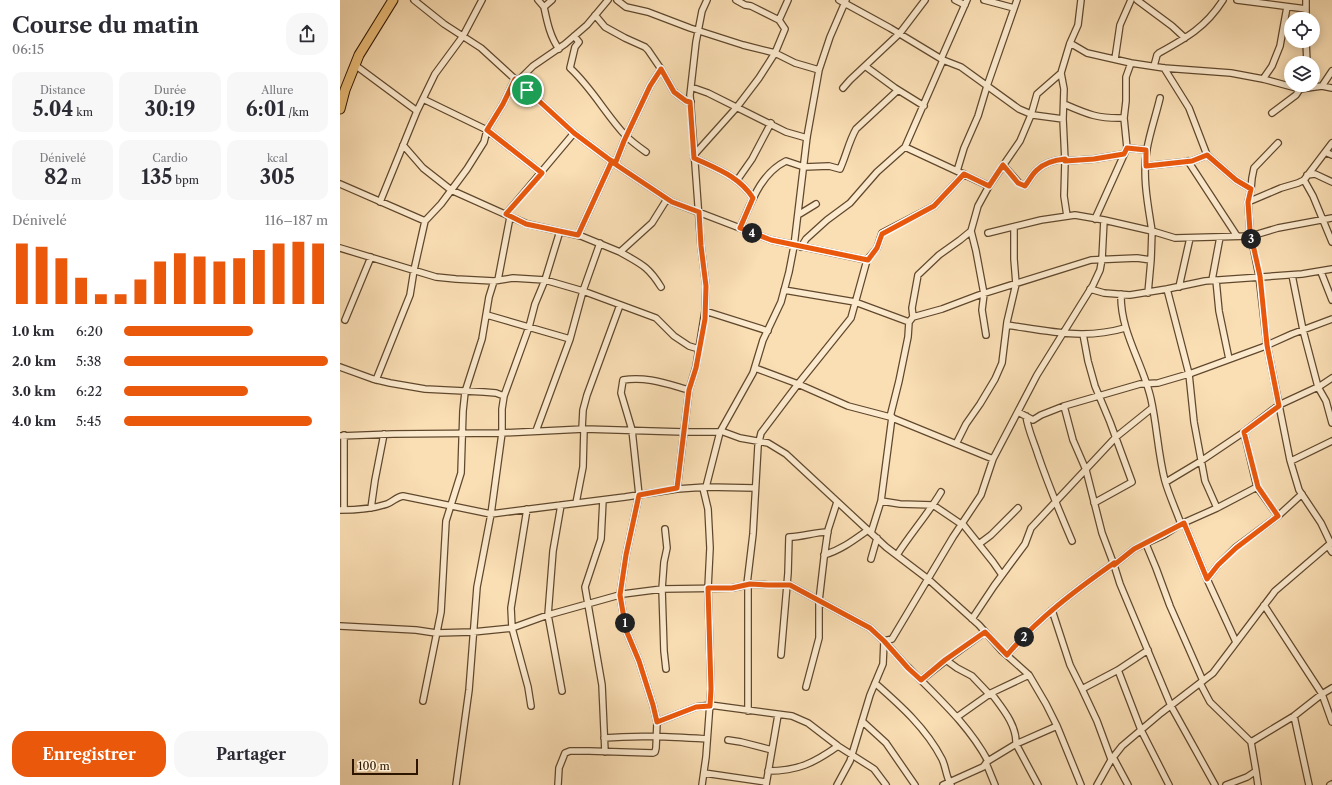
<!DOCTYPE html>
<html lang="fr">
<meta charset="utf-8">
<style>
body{margin:0;font-family:"Libre Caslon Text",serif;background:#f7f7f7;color:#2b2b33;height:100vh;display:flex;flex-direction:column;font-size:15px;white-space:nowrap}
*{box-sizing:border-box;margin:0}
p{font-size:13px;color:#7c7c81}
.icon{flex:none;width:22px;height:22px;fill:none;stroke:currentColor;stroke-width:2;stroke-linecap:round;stroke-linejoin:round}
.map{position:relative;flex:1;overflow:hidden}
.side{display:flex;flex-direction:column;background:#fff;width:340px}
.side>*{flex:none}
.buttons{position:absolute;left:944px;top:12px;display:grid;gap:8px}
.buttons a{display:grid;place-items:center;width:36px;height:36px;border-radius:50%;background:#fff;box-shadow:0 2px 10px #0003;font-size:20px}
.scale{position:absolute;left:12px;bottom:10px;width:66px;box-sizing:border-box;padding-left:4px;border:2px solid #2d1600;border-top:0;font-size:11px;line-height:14px;white-space:nowrap;color:#2d1600;-webkit-text-stroke:3px #fceace;paint-order:stroke}
.pin{position:absolute;display:grid;place-items:center;width:34px;height:34px;color:#fff;margin:-17px;border:2px solid #fff;border-radius:50%;box-shadow:0 1px 4px #0007}
.km{position:absolute;width:20px;height:20px;margin:-10px;border-radius:50%;background:#222;color:#fff;font-size:11px;line-height:20px;text-align:center}
.round{display:grid;place-items:center;flex:none;width:42px;height:42px;border-radius:16px;background:#f7f7f7}
.head{display:flex;align-items:center;justify-content:space-between;height:68px;padding:0 12px}
h1{font-size:22px;font-weight:700;line-height:30px}
.metrics{display:grid;grid-template-columns:repeat(3,1fr);gap:6px;height:68px;padding:4px 12px}
.metrics div{display:grid;align-content:center;border-radius:10px;background:#f7f7f7;text-align:center}
.metrics b{font-size:20px;font-weight:700}
.metrics small{font-size:11px;font-weight:400}
.metrics p{font-size:11px}
.chart{height:112px;padding:8px 12px}
.chart p{display:flex;justify-content:space-between}
.chart svg{width:100%;height:72px;margin-top:4px;stroke:#ea580c;stroke-width:6}
.button{display:flex;gap:8px;margin-top:auto;padding:8px 12px}
.button a{flex:1;height:46px;border-radius:16px;background:#ea580c;color:#fff;font-size:16px;font-weight:700;line-height:46px;text-align:center}
.button a+a{background:#f7f7f7;color:#2b2b33}
ul{padding:0 12px;list-style:none;font-size:13px}
li{display:grid;grid-template-columns:64px 48px 1fr;align-items:center;height:30px}
li i{height:10px;border-radius:5px;background:#ea580c}
main{display:flex;flex:1;min-height:0}
.map>svg:first-child{display:block}
</style>
<main>
<section class="side">
<div class="head"><div><h1>Course du matin</h1><p>06:15</p></div><a class="round"><svg class="icon" aria-label="share" viewBox="0 0 24 24"><path d="M12 15V3M7 8l5-5 5 5M5 13v7h14v-7"/></svg></a></div>
<div class="metrics">
<div><p>Distance</p><b>5.04<small> km</small></b></div>
<div><p>Durée</p><b>30:19</b></div>
<div><p>Allure</p><b>6:01<small> /km</small></b></div>
</div>
<div class="metrics">
<div><p>Dénivelé</p><b>82<small> m</small></b></div>
<div><p>Cardio</p><b>135<small> bpm</small></b></div>
<div><p>kcal</p><b>305</b></div>
</div>
<div class="chart"><p><span>Dénivelé</span>116–187 m</p>
<svg viewBox="0 0 160 44" preserveAspectRatio="none"><path d="M5 44V7M15 44V9M25 44V16M35 44V28M45 44V38M55 44V38M65 44V29M75 44V18M85 44V13M95 44V15M105 44V18M115 44V16M125 44V11M135 44V7M145 44V6M155 44V7"/></svg>
</div>
<ul>
<li><b>1.0 km</b>6:20<i style="width:63%"></i></li>
<li><b>2.0 km</b>5:38<i style="width:100%"></i></li>
<li><b>3.0 km</b>6:22<i style="width:61%"></i></li>
<li><b>4.0 km</b>5:45<i style="width:92%"></i></li>
</ul>
<div class="button"><a>Enregistrer</a><a>Partager</a></div>
</section>
<div class="map">
<svg width="992" height="785" viewBox="0 0 992 785">
<rect width="100%" height="100%" fill="#fadeb4"/>
<filter id="stains"><feTurbulence type="fractalNoise" baseFrequency=".005" numOctaves="4"/><feColorMatrix values="0 0 0 0 .2 0 0 0 0 .09 0 0 0 0 .02 0 0 0 .5 -.17"/></filter>
<radialGradient id="worn" r=".72"><stop offset=".6" stop-color="#630" stop-opacity="0"/><stop offset="1" stop-color="#630" stop-opacity=".3"/></radialGradient>
<g fill="none" stroke-linecap="round" stroke-linejoin="round">
<defs>
<path id="minor" d="M 74,0 L 104,24 L 141,48 L 234,133 L 278,166 L 332,202 L 431,240 L 527,260 L 537,248 L 542,233 L 594,206 L 624,174
M 198,0 L 204,7
M 212,0 L 204,7 C 207,21 210,37 219,49
M 277,0 L 286,7 L 308,12 L 350,28 L 403,45 L 435,53 L 455,63 L 479,70
M 499,0 L 550,28 L 603,60 L 621,67 L 679,109 L 693,115 L 723,119
M 615,0 L 625,5
M 644,0 L 674,8
M 797,0 L 832,26 L 845,38
M 897,0 L 966,9
M 966,0 L 966,19
M 255,15 L 265,27 L 285,38 L 305,47 L 308,50 L 321,69 L 334,92 L 346,101 L 351,102
M 439,20 L 448,0
M 234,36 L 239,42 L 235,47 L 230,68 C 252,88 266,115 286,136 C 292,142 299,147 306,152
M 966,41 L 967,63
M 730,43 L 747,53 L 791,63 L 824,68 L 891,73 L 923,79 L 960,89 L 982,86 L 992,88
M 601,59 L 627,0
M 775,59 L 780,25 L 791,0
M 15,65 L 77,111
M 525,66 L 555,88 L 584,106
M 814,66 L 817,55 L 819,53 C 846,38 866,27 883,0
M 824,68 L 849,108 L 867,155 L 896,180 L 911,189
M 721,73 L 724,89 L 723,119 L 725,161 L 724,196 L 727,216
M 923,79 L 932,66 L 940,46 L 947,7
M 178,81 L 193,66 L 225,44 L 247,25 L 268,0
M 982,86 L 992,71
M 351,87 L 368,93 L 446,132 L 467,138
M 503,88 L 510,80 L 560,33 L 585,0
M 820,98 C 816,115 810,132 807,149 C 802,176 808,205 812,231 L 835,238 L 911,236 L 938,228 L 992,218
M 83,99 L 147,130 L 202,173
M 724,104 C 747,114 758,119 784,118
M 932,113 L 956,95 L 960,89
M 938,143 L 914,168 L 912,178 L 911,189 L 908,202 L 910,231 L 919,276 L 927,345 L 950,460 L 959,490 L 981,523 L 991,544
M 992,143 L 964,180 L 973,196 L 992,242
M 63,145 L 83,168 L 111,190 L 187,224 L 241,236 L 280,252 L 312,223 L 327,199
M 565,147 L 603,60
M 787,148 L 807,150
M 985,152 L 992,155
M 354,155 L 397,107 L 419,78 L 435,53 L 445,29 L 439,20 L 411,6 L 405,5 L 396,0
M 354,158 C 377,169 399,176 413,198
M 725,161 L 754,159 L 784,154
M 848,161 L 897,236
M 275,164 L 284,141 L 310,86 L 321,69
M 663,165 L 679,183 L 685,186 C 689,181 692,174 697,170 C 704,163 715,160 725,159
M 806,166 L 852,161 L 867,155
M 617,171 L 624,148 L 638,116 L 647,86 L 677,0
M 967,175 L 975,174 L 992,182
M 398,179 L 412,159 L 431,123
M 0,184 L 85,221
M 40,202 L 77,111 L 95,74 L 123,36 L 142,0
M 908,202 L 941,188 L 958,183 L 964,180
M 166,214 L 234,133
M 458,215 L 476,204
M 755,219 L 787,148 L 784,118 L 786,101 L 786,77 L 791,63
M 400,228 C 411,203 420,174 446,161 L 464,167 L 489,166 L 500,169 C 506,156 509,141 516,129 L 558,90
M 238,235 L 272,161
M 461,247 L 466,239 L 487,220 L 510,203 L 537,172 L 565,147 L 649,186
M 0,248 L 96,277 L 116,279 L 154,281 L 173,278 L 205,280 L 243,291 L 316,318 L 334,336 L 349,346 L 359,349
M 280,252 C 301,264 308,266 321,287
M 981,272 L 992,300
M 952,275 L 963,330 L 978,387 L 986,401 L 992,423
M 158,280 L 170,217
M 872,280 L 880,237
M 876,280 L 879,311 L 889,359
M 839,287 L 850,238
M 750,289 L 764,293 L 790,295 L 827,289 L 865,281 L 962,274 L 992,269
M 827,289 L 849,374 L 854,422 L 865,481 L 877,508
M 444,290 L 515,302 L 569,322
M 808,293 L 811,260
M 781,294 C 780,332 803,363 811,399 C 817,426 818,454 825,481 C 829,495 836,510 841,524
M 365,311 L 428,331
M 147,315 L 230,339
M 573,317 L 572,308 L 578,275 L 599,255 L 620,240 L 631,231
M 5,320 L 31,257
M 667,325 C 708,331 744,340 785,328
M 743,334 L 748,361 L 755,386 L 770,422 L 792,482 L 754,503
M 646,335 L 642,310 L 644,294 L 636,251 L 631,231 L 638,206 L 649,186 L 680,141 L 691,115 L 697,94 L 721,73 L 730,43 L 738,25 L 741,0
M 0,367 L 33,379 L 50,383 L 85,389 L 144,392 L 156,393 L 164,396
M 415,368 L 458,384 L 508,406 L 550,417 L 653,459
M 36,380 L 70,295 L 74,270 L 85,221 L 101,204 L 127,169 L 144,142 L 147,130 L 163,104 L 175,79
M 724,406 L 733,440 L 746,470 L 762,533 L 774,565 L 780,584 L 831,706 L 875,785
M 678,412 L 693,420 L 701,415 L 724,406 L 800,384 L 818,383 L 852,373 L 923,347 L 952,334 L 992,319
M 686,416 C 688,430 694,442 698,455 C 708,484 720,513 732,541
M 550,417 L 559,381 L 568,337 L 569,322 L 573,317 L 602,309 L 639,295 L 751,260 L 797,258 L 811,260 L 812,231 L 764,220 L 735,215 L 701,220 L 648,233
M 242,429 L 243,410 L 247,395 L 280,305
M 196,431 L 230,339 L 243,291 L 260,243
M 381,431 L 400,438 L 428,443 L 446,454 L 531,533 L 546,547 L 588,579 L 639,625 L 662,651 L 689,675 L 706,704 L 717,726 L 741,785
M 904,432 L 917,487 L 938,516
M 4,435 L 4,510
M 0,436 L 53,434 L 162,433 L 244,429 L 344,432 L 380,432
M 616,444 L 626,424 L 640,404 L 655,379 L 662,363 L 667,322 L 676,284 L 674,259 L 674,227
M 951,461 L 992,441
M 826,482 L 861,461 L 904,432 L 939,405 L 980,386 L 992,378
M 366,487 L 380,432 L 413,373 L 423,340 L 441,302 L 449,272 L 454,246 L 467,137 L 479,70 L 490,37 L 506,0
M 337,489 L 349,390 L 356,367 L 365,311 L 366,286 L 361,246 L 350,95 L 356,42 L 362,11 L 367,0
M 263,500 L 261,539 L 245,587 L 262,685 L 265,752
M 541,501 L 560,504 L 593,505 L 621,524
M 236,503 L 243,467 L 244,429
M 221,505 L 213,551 L 208,615 L 222,691
M 31,508 L 35,480 L 44,434
M 187,509 L 171,608 L 172,628 L 188,687 L 191,706
M 0,510 C 16,510 32,509 47,504 C 53,502 56,497 63,496 L 151,514 L 285,497 L 337,489 L 366,487 L 415,488
M 622,523 L 653,562 L 662,575
M 844,523 L 867,579 L 896,642
M 325,529 L 327,548 L 324,562 L 322,589 L 324,651 L 326,669
M 531,533 L 541,501 L 552,417
M 639,544 L 651,535 L 678,508
M 806,544 L 816,568 L 830,606 L 863,681
M 988,546 L 992,552
M 484,555 C 501,550 514,540 528,530
M 557,555 C 571,533 588,514 601,492
M 531,559 L 537,538
M 774,565 L 794,549 L 824,535 L 841,524 L 877,508 L 917,487
M 867,579 L 878,565 L 895,548 L 938,516 L 962,494
M 407,584 L 413,534 L 418,446 L 421,433 L 458,384 L 511,318 L 527,260
M 924,605 L 982,694 L 992,688
M 712,610 L 730,665 L 742,689
M 632,619 L 654,586 L 685,544 L 691,528 L 776,437 L 812,408
M 0,626 L 76,630 L 96,633 L 133,632 L 172,628 L 208,615 L 283,594 L 322,589 L 392,588 L 412,584 L 428,585 L 450,585 L 530,628 L 544,641 L 543,664 L 530,695 L 510,761 L 497,785
M 441,655 L 448,573 L 449,537 C 463,537 474,532 488,532
M 667,655 C 697,619 736,590 774,563
M 606,660 L 617,668 L 632,676 L 650,695
M 778,670 L 801,730 L 829,785
M 581,680 L 605,661 L 645,632
M 535,683 C 560,705 586,728 602,759 C 606,767 606,777 611,785
M 860,683 L 870,702 L 911,742 L 916,771 L 907,777 L 886,785
M 466,687 L 479,638 L 479,601 L 484,558 L 488,530 L 497,502
M 651,693 C 662,708 677,725 676,744 L 698,785
M 83,701 L 101,612 L 106,521 L 121,473 L 123,411 L 125,392 L 142,339 L 149,297 L 154,281
M 408,711 L 408,584
M 954,716 L 969,785
M 617,717 L 651,693 L 689,675
M 522,721 L 546,743 L 575,785
M 317,722 L 356,707 L 370,705 L 452,716 L 468,723 L 498,746 L 534,769 L 546,785
M 264,738 C 299,735 332,737 367,739
M 388,740 L 401,742 L 432,750
M 911,742 L 954,716 L 982,694 L 992,722
M 773,757 L 788,785
M 771,759 L 757,721 L 742,689 L 778,670 L 808,650
M 648,761 C 628,724 598,698 569,668 C 560,660 553,650 544,641 L 552,639 L 613,537 L 641,495 L 653,459 L 697,375 L 753,285 L 760,270 L 762,259 L 764,220
M 646,763 L 655,785
M 428,771 C 458,771 474,763 498,746
M 916,771 L 918,785
M 364,773 L 426,782
M 116,785 L 129,690 L 137,587 L 151,514 L 162,433 L 162,409 L 164,396 L 189,327 L 195,304 L 205,280 L 220,231
M 218,785 L 219,768 L 225,753 L 230,751 L 249,751 L 313,753 L 315,752 L 316,748 L 317,722 L 313,705 L 299,661 L 286,630 L 280,595 L 286,555 L 299,495 L 292,430 L 281,393 L 283,380 C 306,376 327,384 349,390
M 362,785 L 366,757 L 371,689 L 368,588 L 370,548 L 368,509 L 363,488
M 426,785 L 438,715
M 603,785 L 643,767 L 648,761 L 676,744 L 717,726
M 757,785 L 771,760 L 782,746 L 821,713 L 873,673 L 935,591 L 992,542
M 990,785 L 992,784"/>
<path id="trunk" d="M 0,109 L 5,90 L 19,55 L 53,0"/>
</defs>
<!-- minor casing -->
<use href="#minor" stroke="#60482d" stroke-width="8"/>
<!-- trunk casing -->
<use href="#trunk" stroke="#2d1600" stroke-width="11"/>
<!-- minor -->
<use href="#minor" stroke="#fceace" stroke-width="5.5"/>
<!-- trunk -->
<use href="#trunk" stroke="#edbf7a" stroke-width="9"/>
</g>
<g fill="none" stroke-linecap="round" stroke-linejoin="round">
<defs>
<path id="route" d="M 187,90 L 234,133 L 278,166 L 332,202 L 359,212 L 361,246 L 366,286 L 365,319 L 356,368 L 349,390 L 337,488 L 299,495 L 286,555 L 280,595 L 286,630 L 299,661 L 313,705 L 317,722 L 356,707 L 370,706 L 371,689 L 368,588 L 392,588 L 410,584 L 428,585 L 450,585 L 530,628 L 544,641 L 568,668 L 581,680 L 605,660 L 645,632 L 667,655 C 697,619 736,590 774,563 L 774,565 L 794,549 L 844,523 L 867,579 L 878,565 L 896,548 L 938,516 L 918,487 L 904,432 L 939,406 L 927,345 L 920,276 L 910,231 L 908,202 L 911,189 L 896,180 L 867,155 L 852,161 L 806,166 L 806,150 L 787,148 L 784,154 L 754,159 L 725,161 L 725,159 C 715,160 704,163 697,170 C 692,174 689,181 685,186 L 678,183 L 663,165 L 649,186 L 624,174 L 594,206 L 542,234 L 537,248 L 528,260 L 431,240 L 400,228 L 413,198 C 399,176 377,169 354,158 L 350,102 L 346,101 L 334,92 L 321,69 L 310,86 L 284,141 L 275,164 L 272,161 L 238,235 L 186,224 L 166,214 L 202,173 L 147,130 L 163,104 L 175,79 L 187,90"/>
</defs>
<!-- route casing -->
<use href="#route" stroke="#fff" stroke-width="8"/>
<!-- route -->
<use href="#route" stroke="#ea580c" stroke-width="5"/>
</g>
<rect width="100%" height="100%" filter="url(#stains)"/>
<rect width="100%" height="100%" fill="url(#worn)"/>
</svg>
<div class="buttons">
<a><svg class="icon" aria-label="locate" viewBox="0 0 24 24"><circle cx="12" cy="12" r="6"/><path d="M12 2v4M12 18v4M2 12h4M18 12h4"/></svg></a>
<a><svg class="icon" aria-label="layers" viewBox="0 0 24 24"><path d="M12 4l9 5-9 5-9-5zM3 14l9 5 9-5"/></svg></a>
</div>
<div class="scale">100 m</div>
<div class="pin" style="left:187px;top:90px;background:#1e9e55"><svg class="icon" aria-label="arrive" viewBox="0 0 24 24"><path d="M6 21V4h12l-3 4 3 4H6"/></svg></div>
<b class="km" style="left:285px;top:623px">1</b>
<b class="km" style="left:684px;top:637px">2</b>
<b class="km" style="left:911px;top:239px">3</b>
<b class="km" style="left:412px;top:233px">4</b>
</div>
</main>
